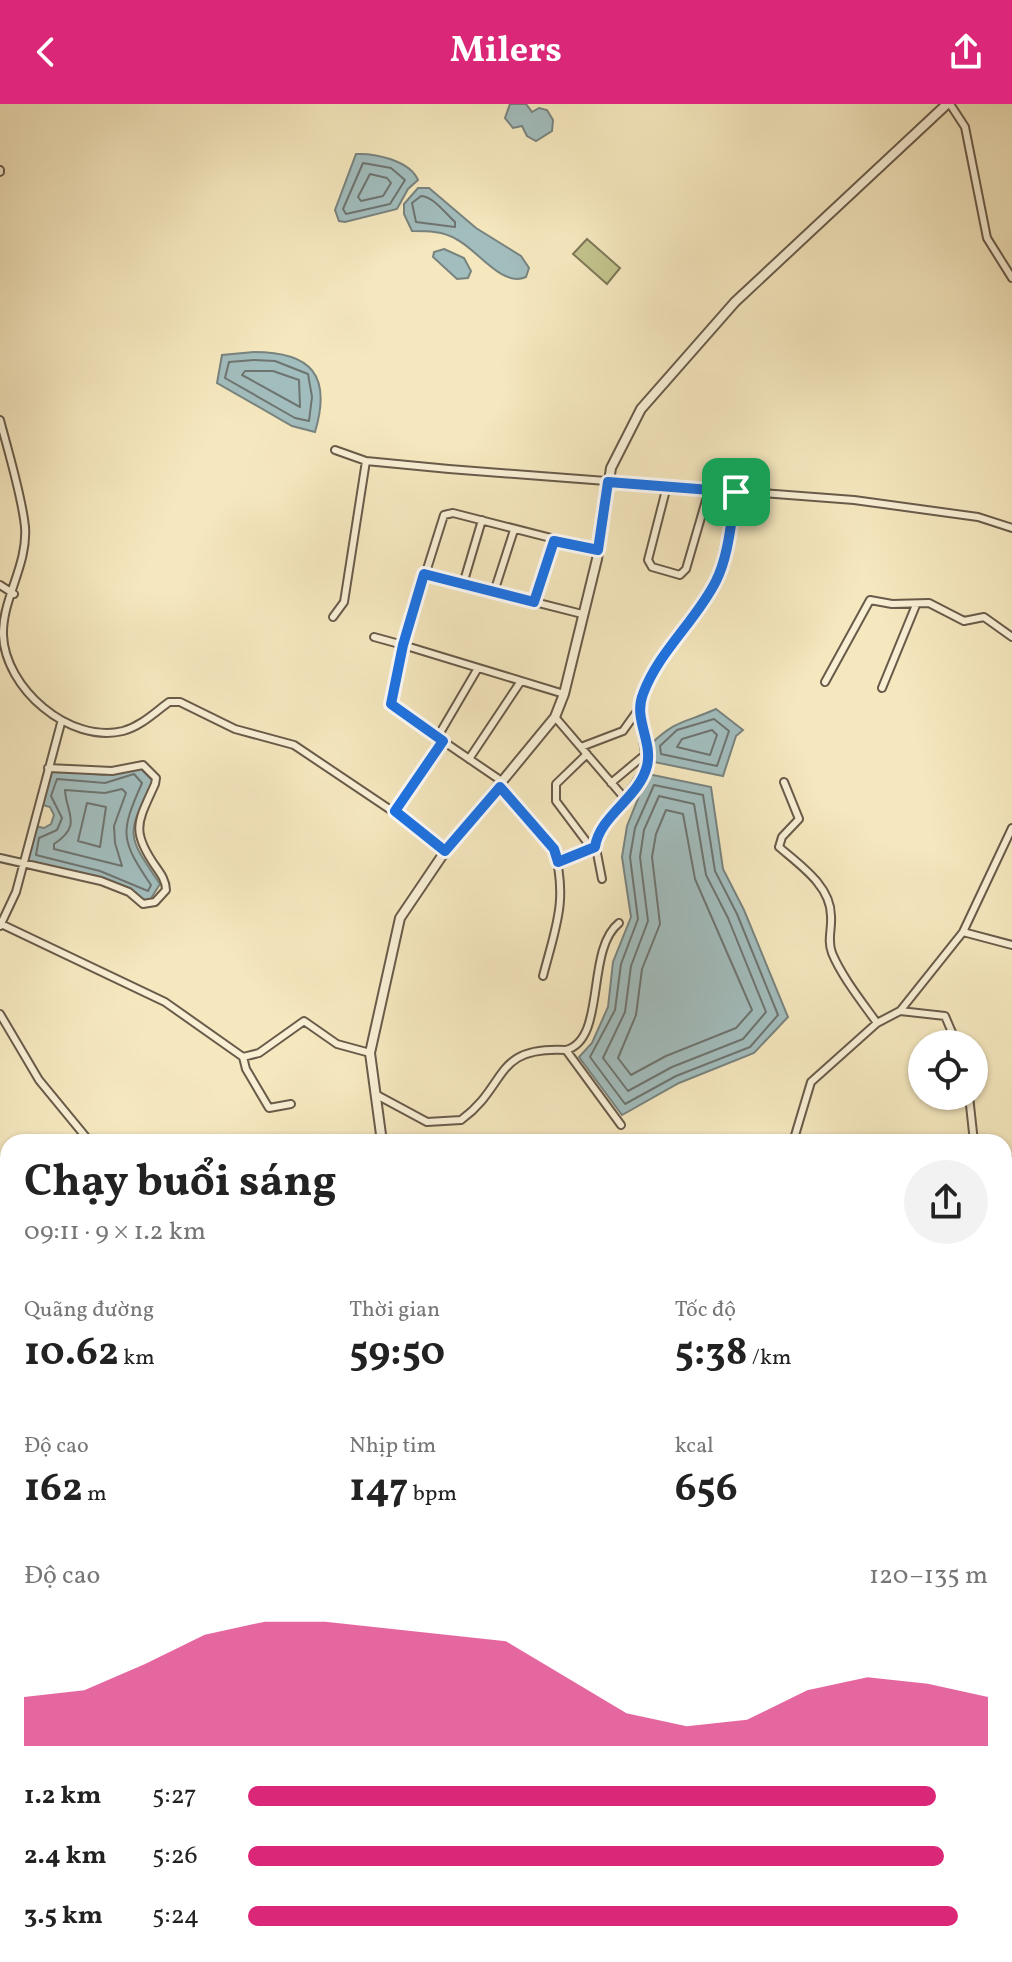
<!DOCTYPE html>
<html lang="vi">
<meta charset="utf-8">
<style>
body{margin:0;font-family:Vollkorn,serif;background:#f2f2f2;color:#222;height:100vh;display:flex;flex-direction:column;font-size:30px;white-space:nowrap}
*{box-sizing:border-box;margin:0}
p{font-size:26px;color:#767676}
.icon{flex:none;width:44px;height:44px;fill:none;stroke:currentColor;stroke-width:2;stroke-linecap:round;stroke-linejoin:round}
.map{position:relative;flex:1;overflow:hidden}
.drawer{position:absolute;left:0px;top:1030px;width:1012px;height:828px;display:flex;flex-direction:column;background:#fff;border-radius:24px 24px 0 0;box-shadow:0 2px 6px #0004}
.drawer>*{flex:none}
.fabs{position:absolute;left:908px;top:926px;display:grid;gap:16px}
.fabs a{display:grid;place-items:center;width:80px;height:80px;border-radius:50%;background:#fff;box-shadow:0 2px 6px #0004;font-size:40px}
.pin{position:absolute;display:grid;place-items:center;width:68px;height:68px;color:#fff;margin:-34px;border-radius:16px;box-shadow:0 4px 12px #0006}
.round{display:grid;place-items:center;flex:none;width:84px;height:84px;border-radius:42px;background:#f2f2f2}
.summary{display:flex;align-items:center;justify-content:space-between;height:136px;padding:0 24px}
h1{font-size:44px;font-weight:700;line-height:60px}
.figures{display:grid;grid-template-columns:repeat(3,1fr);gap:12px;height:136px;padding:8px 24px}
.figures div{display:grid;align-content:center}
.figures b{font-size:40px;font-weight:700}
.figures small{font-size:22px;font-weight:400}
.figures p{font-size:22px}
.chart{height:224px;padding:16px 24px}
.chart p{display:flex;justify-content:space-between}
.chart svg{width:100%;height:144px;margin-top:8px;fill:#db2777;opacity:.7}
ul{padding:0 24px;list-style:none;font-size:26px}
li{display:grid;grid-template-columns:128px 96px 1fr;align-items:center;height:60px}
li i{height:20px;border-radius:10px;background:#db2777}
header{display:flex;justify-content:space-between;align-items:center;height:104px;padding:0 24px;background:#db2777;color:#fff;font-size:36px;font-weight:700}
.map>svg:first-child{display:block}
</style>
<header><svg class="icon" aria-label="back" viewBox="0 0 24 24"><path d="M15 5l-7 7 7 7"/></svg>Milers<svg class="icon" aria-label="share" viewBox="0 0 24 24"><path d="M12 15V3M7 8l5-5 5 5M5 13v7h14v-7"/></svg></header>
<div class="map">
<svg width="1012" height="1858" viewBox="0 0 1012 1858">
<rect width="100%" height="100%" fill="#f5e7be"/>
<filter id="stains"><feTurbulence type="fractalNoise" baseFrequency=".0025" numOctaves="4"/><feColorMatrix values="0 0 0 0 .2 0 0 0 0 .09 0 0 0 0 .02 0 0 0 .5 -.17"/></filter>
<radialGradient id="worn" r=".72"><stop offset=".6" stop-color="#630" stop-opacity="0"/><stop offset="1" stop-color="#630" stop-opacity=".3"/></radialGradient>
<!-- green -->
<path fill="#c2c38c" stroke="#7e7858" stroke-width="2" d="M 587,135 L 620,164 L 607,180 L 573,150 Z"/>
<!-- water -->
<path fill="#a2bdbd" stroke="#78837f" stroke-width="2" d="M 510,0 L 526,0 L 532,8 L 539,4 L 547,6 L 553,16 L 552,27 L 536,37 L 527,32 L 522,22 L 513,24 L 505,14 Z
M 356,50 C 376,49 410,57 418,76 L 408,85 L 397,105 L 345,118 L 339,117 L 335,106 Z
M 418,84 L 429,84 L 476,124 L 521,152 L 529,164 L 526,173 C 502,184 477,145 456,135 C 443,127 427,127 412,127 L 404,110 L 404,100 Z
M 444,145 L 464,154 L 471,167 L 468,174 L 457,175 L 433,153 L 434,148 Z
M 254,248 C 311,248 332,271 315,328 L 292,322 L 217,279 L 222,251 Z
M 716,605 L 743,626 L 736,632 L 723,672 L 654,658 L 651,640 C 677,615 685,619 716,605 Z
M 132,662 L 139,663 L 153,677 C 126,732 126,730 160,780 L 148,799 L 130,787 L 24,756 L 34,722 L 44,724 L 51,720 L 54,711 L 50,703 L 40,700 L 51,666 L 104,671 Z
M 648,670 L 711,683 L 723,765 L 744,806 L 788,913 L 754,949 L 679,979 L 622,1011 L 579,953 L 592,939 L 608,903 L 613,858 L 631,813 L 622,753 L 627,722 Z"/>
<g fill="none" stroke-linecap="round" stroke-linejoin="round">
<!-- shore -->
<path stroke="#6e7470" stroke-width="2" d="M 363,59 L 391,64 L 405,76 L 390,100 L 346,110 L 343,105 Z
M 370,70 L 387,74 L 391,79 L 383,92 L 361,97 L 358,93 Z
M 421,92 C 434,93 445,109 455,118 L 455,123 L 416,118 L 412,99 Z
M 254,256 L 275,257 L 308,270 L 312,293 L 309,317 L 295,314 L 225,274 L 229,258 Z
M 273,267 L 299,276 L 300,303 L 242,271 L 245,267 Z
M 714,615 L 729,627 L 717,662 L 661,650 L 660,642 L 677,626 Z
M 712,626 L 717,631 L 710,651 L 677,643 L 682,635 Z
M 134,670 L 142,679 C 120,729 120,735 151,781 L 148,787 L 100,767 L 36,751 L 39,734 L 57,726 L 62,714 L 51,692 L 57,675 L 105,679 Z
M 654,681 L 703,691 L 715,767 L 737,810 L 778,911 L 750,943 L 676,972 L 625,1000 L 590,953 L 615,906 L 621,860 L 638,815 L 630,753 L 635,724 Z
M 122,685 L 126,689 L 114,722 L 115,739 L 122,762 L 54,745 L 54,740 C 83,721 66,709 65,686 L 105,689 Z
M 659,692 L 694,700 L 706,771 L 728,814 L 766,908 L 743,935 L 672,963 L 628,987 L 603,954 L 625,908 L 631,862 L 648,817 L 640,753 L 644,726 Z
M 87,699 L 106,703 L 100,743 L 78,737 Z
M 666,706 L 683,710 L 695,775 L 752,906 L 736,924 L 666,952 L 631,971 L 618,954 L 636,911 L 642,865 L 660,820 L 652,753 L 656,730 Z"/>
<defs>
<path id="minor" d="M 950,0 L 965,23 L 987,134 L 1012,174
M 0,66 L 0,68
M 0,316 C 8,347 22,392 25,423 C 28,461 2,495 3,531 C 5,584 69,640 123,627 C 141,622 154,609 169,598 L 180,598 L 235,625 L 294,641 L 422,727 L 445,747
M 335,346 L 366,357 L 449,365 L 854,396 L 978,413 L 1012,424
M 667,382 L 648,456 L 652,463 L 680,471 L 686,465 L 709,386
M 424,470 L 582,510
M 463,480 L 482,416
M 0,481 L 14,490
M 494,488 L 514,426
M 534,498 L 554,437
M 333,513 L 344,498 L 366,357
M 374,533 L 403,541 L 391,596 L 393,603 L 503,678
M 825,578 L 870,496 L 892,500 L 929,499 L 964,517 L 984,513 L 1012,533
M 882,584 L 916,501
M 564,590 L 403,541 L 444,411 L 453,409 L 598,446
M 555,613 L 627,697
M 437,634 L 478,564
M 581,643 L 623,627 L 638,606
M 587,650 L 556,680 L 556,697 L 592,745
M 469,655 L 521,577
M 784,678 L 799,715 L 782,733 L 779,743 C 800,761 831,782 831,812 C 832,826 827,836 832,849 C 842,873 862,898 877,919
M 611,679 L 647,649
M 500,683 L 554,745 C 568,796 556,822 543,872
M 395,707 L 443,637
M 0,754 L 101,777 L 129,788 L 143,800 L 155,798 L 166,786 C 166,777 161,770 156,763 C 130,726 138,718 155,680 L 156,674 L 143,661 L 112,667 L 48,664
M 558,758 L 595,743
M 602,775 L 595,739 L 647,662 L 639,610 L 643,590 L 653,568 L 718,473 L 736,388
M 1,820 L 165,898 L 243,953 L 259,949 L 304,917 L 337,940 L 370,949
M 0,822 L 16,788 L 61,619
M 963,828 L 1012,841
M 900,907 L 945,912 L 957,940
M 0,910 L 39,976 L 90,1038
M 566,946 C 607,935 585,846 619,819
M 243,953 L 246,965 L 269,1004 L 291,1000
M 375,990 L 427,1018 L 461,1016 C 509,981 492,942 566,946 L 621,1021
M 969,992 L 974,1038
M 793,1038 L 811,978 L 877,919 L 900,907 L 963,828 L 1012,724
M 1004,1054 L 1012,1056
M 1004,1207 L 1012,1209
M 1009,1308 L 1012,1314
M 1004,1373 L 1012,1369
M 1004,1525 L 1008,1537
M 0,1542 L 8,1524
M 0,1576 L 8,1579
M 992,1850 L 1000,1858
M 796,1858 L 803,1850"/>
<path id="tertiary" d="M 382,1038 L 370,949 L 400,814 L 448,743 L 555,613 L 564,590 L 597,455 L 611,364 L 641,305 L 735,198 L 947,0"/>
<path id="secondary" d="M 0,1678 L 8,1681
M 702,1850 L 710,1858"/>
</defs>
<!-- minor casing -->
<use href="#minor" stroke="#695b4a" stroke-width="10"/>
<!-- tertiary casing -->
<use href="#tertiary" stroke="#695b4a" stroke-width="12"/>
<!-- secondary casing -->
<use href="#secondary" stroke="#3a2c23" stroke-width="13"/>
<!-- minor -->
<use href="#minor" stroke="#f8efd5" stroke-width="6"/>
<!-- tertiary -->
<use href="#tertiary" stroke="#f8efd5" stroke-width="8"/>
<!-- secondary -->
<use href="#secondary" stroke="#f8efd5" stroke-width="9"/>
</g>
<g fill="none" stroke-linecap="round" stroke-linejoin="round">
<defs>
<path id="route" d="M 608,378 L 736,388 C 731,416 729,451 716,477 C 696,517 659,547 643,590 C 633,615 653,637 647,662 C 639,694 600,711 595,743 L 558,758 L 554,745 L 500,683 L 445,747 L 395,707 L 443,637 L 391,600 L 403,541 L 424,470 L 534,498 L 554,437 L 598,446 Z"/>
</defs>
<!-- route casing -->
<use href="#route" stroke="#fff" stroke-width="16"/>
<!-- route -->
<use href="#route" stroke="#1a73e8" stroke-width="10"/>
</g>
<rect width="100%" height="100%" filter="url(#stains)"/>
<rect width="100%" height="100%" fill="url(#worn)"/>
</svg>
<div class="fabs">
<a><svg class="icon" aria-label="locate" viewBox="0 0 24 24"><circle cx="12" cy="12" r="6"/><path d="M12 2v4M12 18v4M2 12h4M18 12h4"/></svg></a>
</div>
<div class="pin" style="left:736px;top:388px;background:#1e9e55"><svg class="icon" aria-label="arrive" viewBox="0 0 24 24"><path d="M6 21V4h12l-3 4 3 4H6"/></svg></div>
<section class="drawer">
<div class="summary"><div><h1>Chạy buổi sáng</h1><p>09:11 · 9 × 1.2 km</p></div><a class="round"><svg class="icon" aria-label="share" viewBox="0 0 24 24"><path d="M12 15V3M7 8l5-5 5 5M5 13v7h14v-7"/></svg></a></div>
<div class="figures">
<div><p>Quãng đường</p><b>10.62<small> km</small></b></div>
<div><p>Thời gian</p><b>59:50</b></div>
<div><p>Tốc độ</p><b>5:38<small> /km</small></b></div>
</div>
<div class="figures">
<div><p>Độ cao</p><b>162<small> m</small></b></div>
<div><p>Nhịp tim</p><b>147<small> bpm</small></b></div>
<div><p>kcal</p><b>656</b></div>
</div>
<div class="chart"><p><span>Độ cao</span>120–135 m</p>
<svg viewBox="0 0 160 44" preserveAspectRatio="none"><path d="M0 44V29L10 27L20 19L30 10L40 6L50 6L60 8L70 10L80 12L90 23L100 34L110 38L120 36L130 27L140 23L150 25L160 29V44z"/></svg>
</div>
<ul>
<li><b>1.2 km</b>5:27<i style="width:93%"></i></li>
<li><b>2.4 km</b>5:26<i style="width:94%"></i></li>
<li><b>3.5 km</b>5:24<i style="width:96%"></i></li>
</ul>
</section>
</div>
